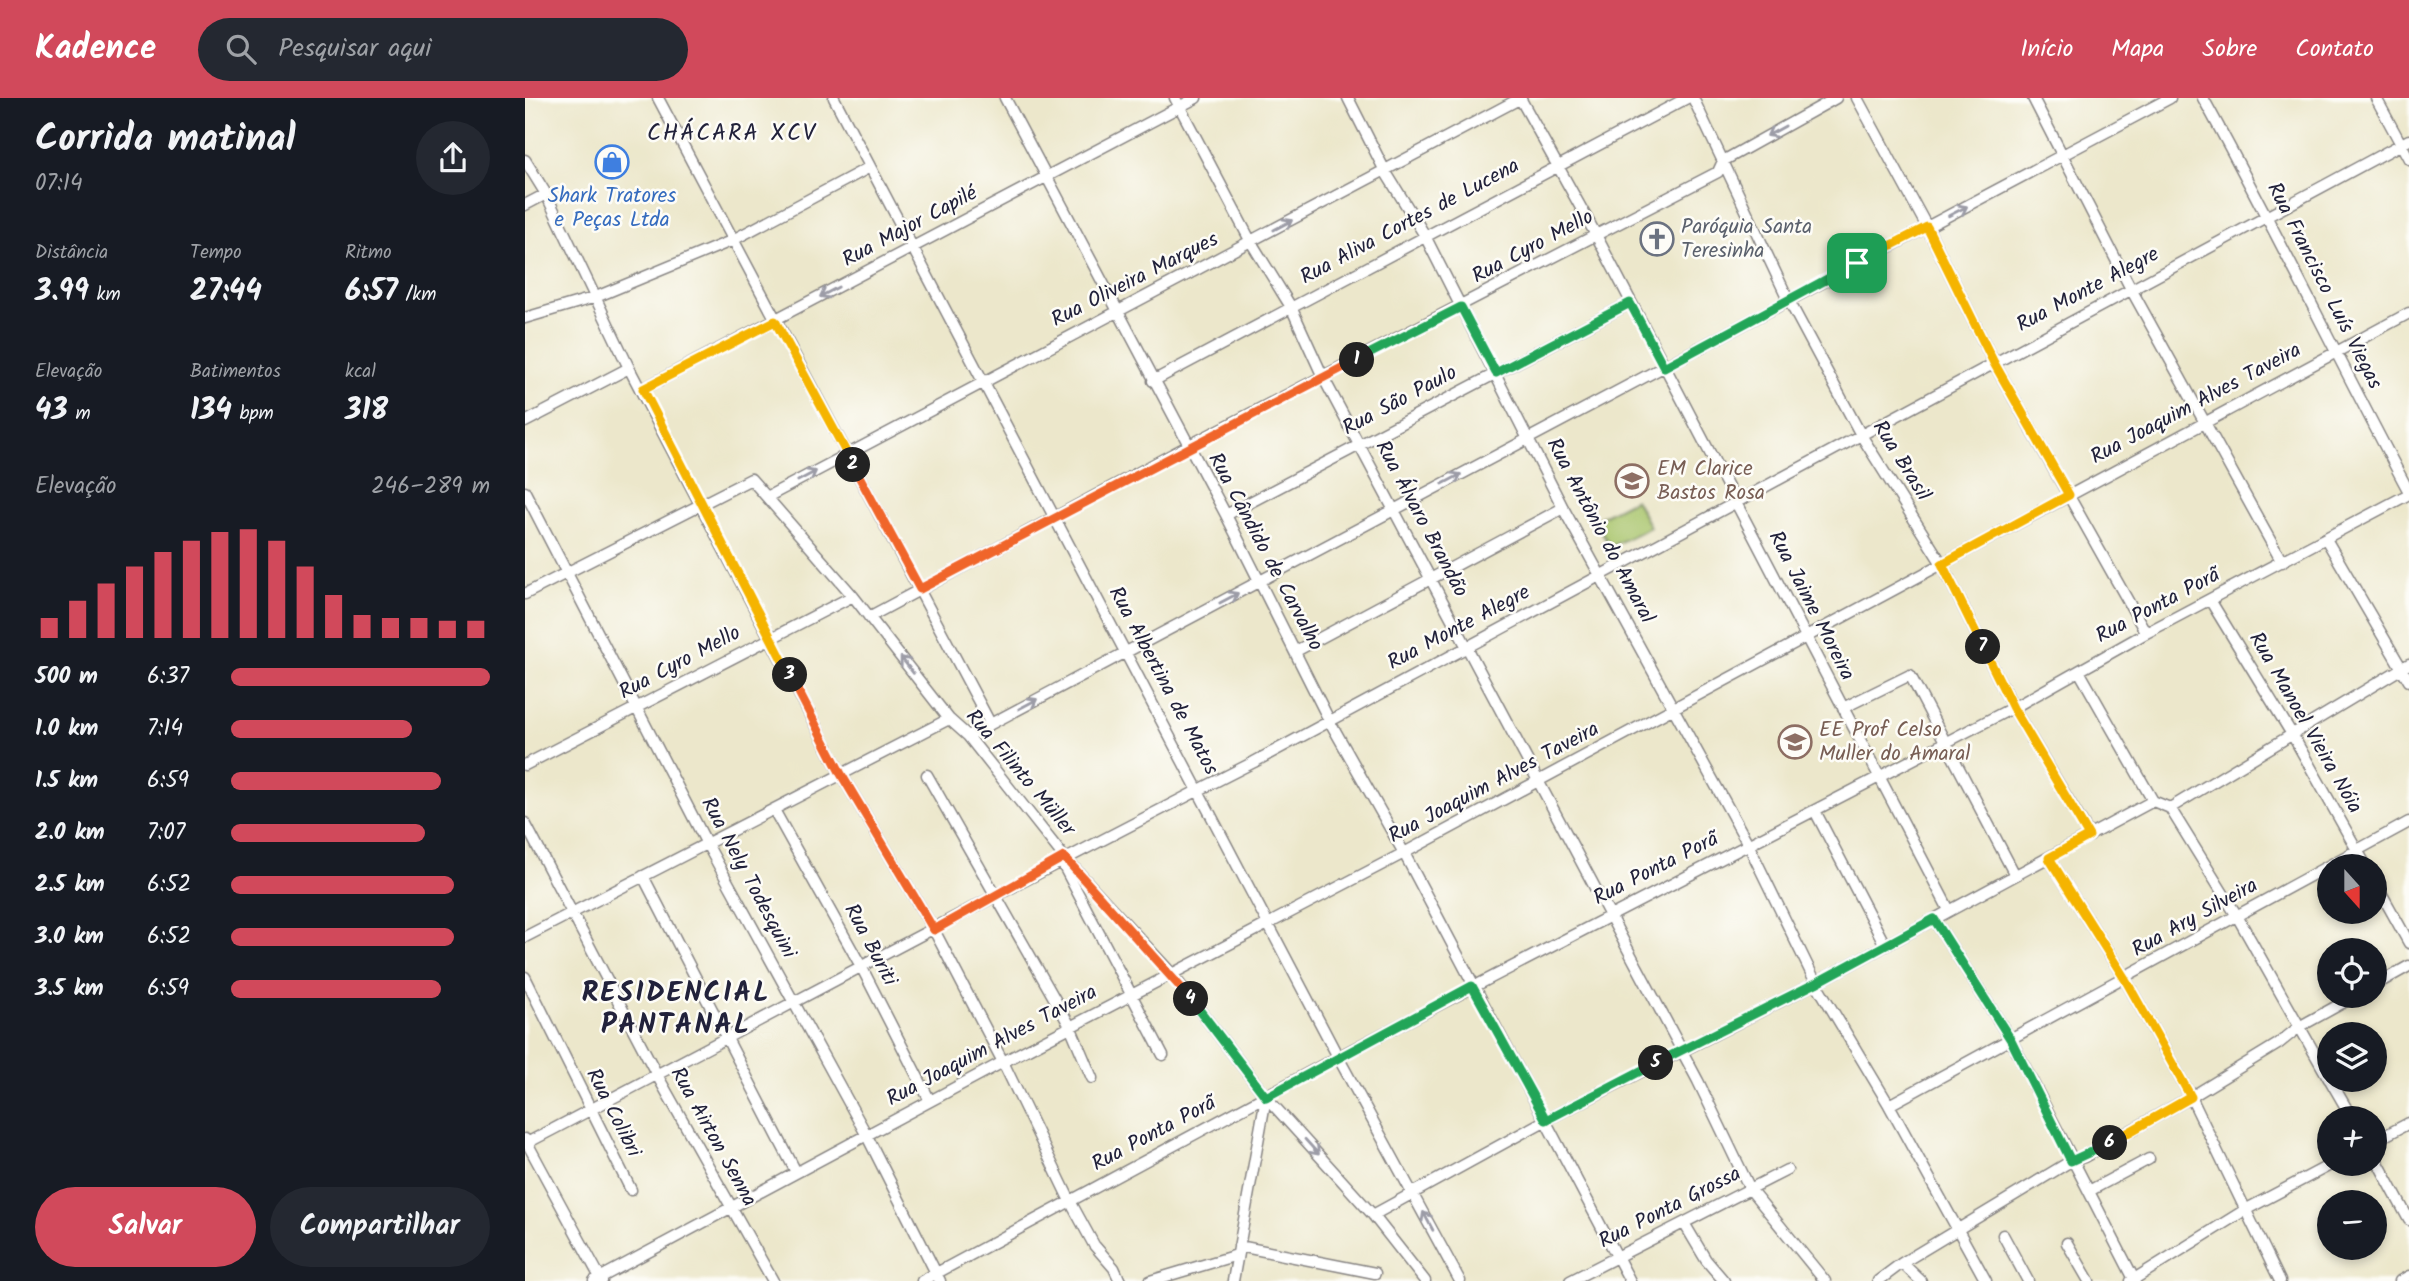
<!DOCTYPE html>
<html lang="pt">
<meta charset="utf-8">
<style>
body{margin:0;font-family:Kalam,sans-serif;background:#242831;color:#f1f3f6;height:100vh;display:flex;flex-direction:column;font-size:26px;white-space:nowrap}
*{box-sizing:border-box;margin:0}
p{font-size:23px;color:#9ea1a6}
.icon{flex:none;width:38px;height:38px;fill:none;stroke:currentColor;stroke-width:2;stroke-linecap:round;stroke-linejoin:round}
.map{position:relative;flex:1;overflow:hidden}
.details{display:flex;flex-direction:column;background:#171b24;width:525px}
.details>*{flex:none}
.needle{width:46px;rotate:159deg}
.tools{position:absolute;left:1792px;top:756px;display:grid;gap:14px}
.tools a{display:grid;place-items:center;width:70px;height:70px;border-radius:50%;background:#171b24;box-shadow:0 4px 10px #0003;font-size:35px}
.pin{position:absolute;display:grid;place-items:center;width:60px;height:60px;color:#fff;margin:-30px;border-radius:14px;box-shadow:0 4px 10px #0006}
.km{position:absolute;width:35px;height:35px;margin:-18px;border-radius:50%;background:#222;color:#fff;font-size:19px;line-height:35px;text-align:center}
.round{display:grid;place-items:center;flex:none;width:74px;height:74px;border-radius:37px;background:#242831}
.overview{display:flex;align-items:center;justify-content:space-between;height:119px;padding:0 35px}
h1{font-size:38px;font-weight:700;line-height:52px}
.stats{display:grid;grid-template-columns:repeat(3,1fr);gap:10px;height:119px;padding:7px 35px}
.stats div{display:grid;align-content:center}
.stats b{font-size:30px;font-weight:700}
.stats small{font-size:19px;font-weight:400}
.stats p{font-size:19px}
.chart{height:196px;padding:14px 35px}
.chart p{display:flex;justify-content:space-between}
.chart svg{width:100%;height:126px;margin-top:7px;stroke:#d1495b;stroke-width:6}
.primary-button{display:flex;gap:14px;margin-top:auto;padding:14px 35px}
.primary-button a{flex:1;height:80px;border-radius:42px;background:#d1495b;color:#fff;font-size:28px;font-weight:700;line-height:80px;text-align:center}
.primary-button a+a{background:#242831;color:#f1f3f6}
ul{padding:0 35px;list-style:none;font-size:23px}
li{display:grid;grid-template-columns:112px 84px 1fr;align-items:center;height:52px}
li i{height:18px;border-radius:9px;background:#d1495b}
header{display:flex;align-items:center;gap:42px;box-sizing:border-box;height:98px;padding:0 35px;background:#d1495b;color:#fff}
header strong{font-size:33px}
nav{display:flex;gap:38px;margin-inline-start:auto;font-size:24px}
.search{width:490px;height:63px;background:#242831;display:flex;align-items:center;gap:18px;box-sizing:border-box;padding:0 24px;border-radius:38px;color:#9ea1a6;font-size:26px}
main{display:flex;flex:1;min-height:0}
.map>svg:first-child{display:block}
</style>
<header>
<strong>Kadence</strong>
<div class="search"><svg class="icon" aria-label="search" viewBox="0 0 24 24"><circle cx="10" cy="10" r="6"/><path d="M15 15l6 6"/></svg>Pesquisar aqui</div>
<nav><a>Início</a><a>Mapa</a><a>Sobre</a><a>Contato</a></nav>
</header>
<main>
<section class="details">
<div class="overview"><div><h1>Corrida matinal</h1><p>07:14</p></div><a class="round"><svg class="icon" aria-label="share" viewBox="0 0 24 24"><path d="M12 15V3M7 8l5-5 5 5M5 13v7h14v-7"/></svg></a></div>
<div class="stats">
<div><p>Distância</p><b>3.99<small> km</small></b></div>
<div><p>Tempo</p><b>27:44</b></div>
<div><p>Ritmo</p><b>6:57<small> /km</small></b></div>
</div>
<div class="stats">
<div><p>Elevação</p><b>43<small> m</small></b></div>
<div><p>Batimentos</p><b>134<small> bpm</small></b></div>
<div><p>kcal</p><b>318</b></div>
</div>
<div class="chart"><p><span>Elevação</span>246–289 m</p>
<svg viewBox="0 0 160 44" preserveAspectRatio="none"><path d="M5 44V37M15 44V31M25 44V25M35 44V19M45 44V14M55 44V10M65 44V7M75 44V6M85 44V10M95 44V19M105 44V29M115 44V36M125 44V37M135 44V37M145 44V38M155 44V38"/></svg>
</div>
<ul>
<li><b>500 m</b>6:37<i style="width:100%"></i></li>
<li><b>1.0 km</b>7:14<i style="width:70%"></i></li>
<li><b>1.5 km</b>6:59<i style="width:81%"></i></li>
<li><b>2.0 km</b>7:07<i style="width:75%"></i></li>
<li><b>2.5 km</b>6:52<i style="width:86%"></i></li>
<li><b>3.0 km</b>6:52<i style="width:86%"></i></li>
<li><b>3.5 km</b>6:59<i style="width:81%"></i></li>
</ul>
<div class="primary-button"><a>Salvar</a><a>Compartilhar</a></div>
</section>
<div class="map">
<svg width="1884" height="1183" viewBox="0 0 1884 1183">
<rect width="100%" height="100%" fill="#fdfcf7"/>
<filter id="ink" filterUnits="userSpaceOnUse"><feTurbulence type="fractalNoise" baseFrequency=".0143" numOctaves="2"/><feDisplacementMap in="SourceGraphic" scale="14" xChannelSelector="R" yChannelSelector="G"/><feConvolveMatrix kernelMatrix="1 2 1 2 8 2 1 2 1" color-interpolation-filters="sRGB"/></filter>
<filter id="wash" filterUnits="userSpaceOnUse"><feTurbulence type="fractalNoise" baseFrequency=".00686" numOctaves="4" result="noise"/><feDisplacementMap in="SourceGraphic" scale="28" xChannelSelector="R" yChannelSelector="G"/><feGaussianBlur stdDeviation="1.57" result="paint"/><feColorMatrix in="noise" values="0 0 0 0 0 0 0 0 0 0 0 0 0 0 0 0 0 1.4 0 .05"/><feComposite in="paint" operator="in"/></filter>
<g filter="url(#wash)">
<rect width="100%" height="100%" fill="#ece7cb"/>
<!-- green -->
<path fill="#a9c56c" stroke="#667454" stroke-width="2" d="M 1110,401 L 1125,429 L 1085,449 L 1070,422 Z"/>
</g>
<g filter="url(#ink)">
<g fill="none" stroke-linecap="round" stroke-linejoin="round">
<defs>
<path id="minor" d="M 133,0 L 465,625
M 309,0 L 813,959 L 935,1183
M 480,0 L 701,417 L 804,622 L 879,755 L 1105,1183
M 650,0 L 726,144 L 766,209 L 798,279 L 1173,983 L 1225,1091 L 1300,1183
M 823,0 L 860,73 L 899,136 L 1038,410 L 1223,746 L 1291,885 L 1364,1007 L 1461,1183
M 995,0 L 1071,137 L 1424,812
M 1168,0 L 1263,201 L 1336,337 L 1417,466 L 1488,610 L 1565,738
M 1332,0 L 1402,129 L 1469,265 L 1621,535
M 1508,0 L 1606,191 L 1757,464
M 1678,0 C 1750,130 1814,263 1884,394
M 1851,0 L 1884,61
M 0,62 L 21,96 L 104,270 L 316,676 L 409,832 L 478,964 L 545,1103 L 569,1147 L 589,1170 L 595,1183
M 0,107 L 21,96
M 0,220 L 71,199 L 206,143 L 345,69
M 628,283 L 1162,0
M 118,291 L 671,0
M 0,324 L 104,270
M 0,394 L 182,746 L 341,1036 L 415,1183
M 242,399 L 996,0
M 701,417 L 1105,205
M 1801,441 L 1884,583
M 0,496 L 226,381 L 328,498 L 424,621 L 443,638 L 539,759 L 647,876 L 741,999 L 848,1117 L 900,1183
M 1685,502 L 1768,638 L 1841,768
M 344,519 L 663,348 L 1193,74 L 1198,63 L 1311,0
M 771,553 L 1038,410
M 1554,573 L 1628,703 L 1645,710 L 1712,818 L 1804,981
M 1318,610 L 1385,577 L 1490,777
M 443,638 L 1645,0
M 0,667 L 328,498
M 402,677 L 545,928 L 567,980
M 1645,710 L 1884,566
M 249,712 L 337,870 L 405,1003
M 1290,713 L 1360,847
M 0,725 L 132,977 L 248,1183
M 1524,760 L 1600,881 L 1666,999 L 1755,1183
M 535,761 L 638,957
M 118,778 L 271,1074
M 1850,784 L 1884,845
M 1409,821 L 1486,942 L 1610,1183
M 0,839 L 424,621
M 0,879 L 106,1092
M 1850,887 L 1884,868
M 1805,982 L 1827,1020
M 1364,1007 L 1884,724
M 0,1041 L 77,1183
M 1850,1043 L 1884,1025
M 0,1046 C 243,919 484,788 729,664 L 1884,42
M 1850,1059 L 1884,1122
M 1564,1093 L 1624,1061
M 848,1117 L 1021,1022 L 1291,885 L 1628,703
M 1159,1125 L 1181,1162 L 1199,1183
M 1478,1137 L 1503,1183
M 1542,1145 L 1564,1183
M 714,1148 L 850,1175
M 1377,1165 L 1396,1183
M 69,1183 L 478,964 L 879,755 L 1884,215
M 397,1183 L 813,959 L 1495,606 L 1621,535 L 1884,396
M 625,1183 L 712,1157
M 708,1183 L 741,999
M 1045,1183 L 1262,1072
M 1353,1183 L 1377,1165 L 1546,1063 L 1559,1059 L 1666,999 L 1753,946 L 1774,929 L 1830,898
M 1606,1183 L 1720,1112 L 1807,1066
M 1875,1183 L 1884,1178"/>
</defs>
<!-- minor casing -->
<use href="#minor" stroke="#878483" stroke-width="13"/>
<!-- minor -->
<use href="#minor" stroke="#fff" stroke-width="10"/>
</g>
<!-- one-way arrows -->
<defs><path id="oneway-shaft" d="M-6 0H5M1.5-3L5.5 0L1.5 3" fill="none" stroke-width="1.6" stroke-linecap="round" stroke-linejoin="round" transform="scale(1.75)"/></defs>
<g stroke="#9c9ca7">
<use href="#oneway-shaft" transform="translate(1251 33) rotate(151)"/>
<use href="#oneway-shaft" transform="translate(1433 113) rotate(-27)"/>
<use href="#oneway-shaft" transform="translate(758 127) rotate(-28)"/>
<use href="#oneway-shaft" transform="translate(304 194) rotate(152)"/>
<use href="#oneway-shaft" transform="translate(282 378) rotate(-28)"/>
<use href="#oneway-shaft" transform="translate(927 381) rotate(-28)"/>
<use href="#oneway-shaft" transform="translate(704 500) rotate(-28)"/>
<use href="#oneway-shaft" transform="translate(382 567) rotate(-128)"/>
<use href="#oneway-shaft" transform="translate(503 606) rotate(-28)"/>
<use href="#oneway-shaft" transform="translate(787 1049) rotate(48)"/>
<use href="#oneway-shaft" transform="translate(903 1123) rotate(-118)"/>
</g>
</g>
<g fill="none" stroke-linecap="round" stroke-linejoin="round" filter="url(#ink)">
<defs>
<path id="split-1" d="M 832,262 L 936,209 L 971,275 L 1105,205 L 1139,269 L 1332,165"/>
<path id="split-2" d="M 328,367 L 395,491 L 832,262"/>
<path id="split-3" d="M 265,577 L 118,291 L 250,223 L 328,367"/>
<path id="split-4" d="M 265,577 L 316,676 L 409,832 L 539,759 L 666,901"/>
<path id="split-5" d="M 666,901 L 741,999 L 947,888 L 1021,1022 L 1131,965"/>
<path id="split-6" d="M 1131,965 L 1291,885 L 1409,821 L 1486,942 L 1546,1063 L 1585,1045"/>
<path id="split-7" d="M 1458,549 L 1488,610 L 1564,738 L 1524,760 L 1600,881 L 1666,999 L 1585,1045"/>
<path id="split-8" d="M 1332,165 L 1402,129 L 1469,265 L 1544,397 L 1417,466 L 1458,549"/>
</defs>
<!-- split-1 casing -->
<use href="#split-1" stroke="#fff" stroke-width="14"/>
<!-- split-2 casing -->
<use href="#split-2" stroke="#fff" stroke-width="14"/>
<!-- split-3 casing -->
<use href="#split-3" stroke="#fff" stroke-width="14"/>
<!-- split-4 casing -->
<use href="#split-4" stroke="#fff" stroke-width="14"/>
<!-- split-5 casing -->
<use href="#split-5" stroke="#fff" stroke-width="14"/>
<!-- split-6 casing -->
<use href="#split-6" stroke="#fff" stroke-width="14"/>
<!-- split-7 casing -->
<use href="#split-7" stroke="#fff" stroke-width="14"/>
<!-- split-8 casing -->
<use href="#split-8" stroke="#fff" stroke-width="14"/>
<!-- split-1 -->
<use href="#split-1" stroke="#22a559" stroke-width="9"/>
<!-- split-2 -->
<use href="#split-2" stroke="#f0652b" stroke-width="9"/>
<!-- split-3 -->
<use href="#split-3" stroke="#f5b400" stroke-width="9"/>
<!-- split-4 -->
<use href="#split-4" stroke="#f0652b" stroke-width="9"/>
<!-- split-5 -->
<use href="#split-5" stroke="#22a559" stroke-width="9"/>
<!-- split-6 -->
<use href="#split-6" stroke="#22a559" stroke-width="9"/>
<!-- split-7 -->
<use href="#split-7" stroke="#f5b400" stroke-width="9"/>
<!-- split-8 -->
<use href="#split-8" stroke="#f5b400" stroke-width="9"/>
</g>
<!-- icons -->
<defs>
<symbol id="shop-ring" viewBox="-11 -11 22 22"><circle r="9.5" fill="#fdfcf7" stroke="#3f7fe0" stroke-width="1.5"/><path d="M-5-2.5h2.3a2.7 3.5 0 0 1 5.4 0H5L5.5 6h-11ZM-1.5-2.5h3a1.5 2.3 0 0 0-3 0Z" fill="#3f7fe0"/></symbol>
<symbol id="church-ring" viewBox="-11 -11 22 22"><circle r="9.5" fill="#fdfcf7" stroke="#6b7280" stroke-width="1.5"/><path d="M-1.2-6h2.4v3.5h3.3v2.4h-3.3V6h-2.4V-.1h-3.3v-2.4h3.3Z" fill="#6b7280"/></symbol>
<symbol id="school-ring" viewBox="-11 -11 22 22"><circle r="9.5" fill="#fdfcf7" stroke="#8d6e63" stroke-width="1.5"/><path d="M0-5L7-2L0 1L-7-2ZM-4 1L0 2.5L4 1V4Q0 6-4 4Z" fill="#8d6e63"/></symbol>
</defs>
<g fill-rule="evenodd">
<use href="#shop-ring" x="68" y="45" width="38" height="38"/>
<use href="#church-ring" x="1113" y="122" width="38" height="38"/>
<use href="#school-ring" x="1088" y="364" width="38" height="38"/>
<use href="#school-ring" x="1251" y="625" width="38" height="38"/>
</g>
<g text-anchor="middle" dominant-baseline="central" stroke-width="5" stroke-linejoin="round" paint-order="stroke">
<!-- shop labels -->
<g font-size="21" fill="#366cbe" stroke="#fdfcf7">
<text x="87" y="98">Shark Tratores<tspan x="87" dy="24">e Peças Ltda</tspan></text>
</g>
<!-- street labels -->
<g font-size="21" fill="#22223b" stroke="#fdfcf7">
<text transform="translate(885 124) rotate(-28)">Rua Aliva Cortes de Lucena</text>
<text transform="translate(385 129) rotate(-28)">Rua Major Capilé</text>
<text transform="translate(1008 149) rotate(-28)">Rua Cyro Mello</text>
<text transform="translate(610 182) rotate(-27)">Rua Oliveira Marques</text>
<text transform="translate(1799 188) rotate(63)">Rua Francisco Luís Viegas</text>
<text transform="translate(1563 192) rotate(-28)">Rua Monte Alegre</text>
<text transform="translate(875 303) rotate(-28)">Rua São Paulo</text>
<text transform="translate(1671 306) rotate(-28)">Rua Joaquim Alves Taveira</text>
<text transform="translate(1376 363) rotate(58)">Rua Brasil</text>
<text transform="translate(896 421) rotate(62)">Rua Álvaro Brandão</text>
<text transform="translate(1075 433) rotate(62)">Rua Antônio do Amaral</text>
<text transform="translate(740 454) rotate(62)">Rua Cândido de Carvalho</text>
<text transform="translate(1286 508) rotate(63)">Rua Jaime Moreira</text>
<text transform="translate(1633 508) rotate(-28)">Rua Ponta Porã</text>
<text transform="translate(934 530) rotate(-28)">Rua Monte Alegre</text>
<text transform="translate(155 565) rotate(-28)">Rua Cyro Mello</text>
<text transform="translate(638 583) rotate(62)">Rua Albertina de Matos</text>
<text transform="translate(1780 625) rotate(60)">Rua Manoel Vieira Nóia</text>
<text transform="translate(495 675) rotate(50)">Rua Filinto Müller</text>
<text transform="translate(969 685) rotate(-28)">Rua Joaquim Alves Taveira</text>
<text transform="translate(1131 771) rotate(-27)">Rua Ponta Porã</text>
<text transform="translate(223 780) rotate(62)">Rua Nely Todesquini</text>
<text transform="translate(1670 820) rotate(-29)">Rua Ary Silveira</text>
<text transform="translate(345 847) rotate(62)">Rua Buriti</text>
<text transform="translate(467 948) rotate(-28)">Rua Joaquim Alves Taveira</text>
<text transform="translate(88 1015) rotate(63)">Rua Colibri</text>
<text transform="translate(629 1036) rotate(-28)">Rua Ponta Porã</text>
<text transform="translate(188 1039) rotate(61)">Rua Airton Senna</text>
<text transform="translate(1145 1110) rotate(-27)">Rua Ponta Grossa</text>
</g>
<!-- worship labels -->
<g font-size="21" fill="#5b616d" stroke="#fdfcf7" text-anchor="start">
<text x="1156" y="129">Paróquia Santa<tspan x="1156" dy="24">Teresinha</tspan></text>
</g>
<!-- education labels -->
<g font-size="21" fill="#785e54" stroke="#fdfcf7" text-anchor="start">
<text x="1132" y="371">EM Clarice<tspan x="1132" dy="24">Bastos Rosa</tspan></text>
<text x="1294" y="632">EE Prof Celso<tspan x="1294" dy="24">Muller do Amaral</tspan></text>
</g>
<!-- neighbourhood labels -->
<g font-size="23" letter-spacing="2" fill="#22223b" stroke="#fdfcf7">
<text x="207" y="36">CHÁCARA XCV</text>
</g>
<!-- district labels -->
<g font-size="28" font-weight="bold" letter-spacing="2" fill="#22223b" stroke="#fdfcf7">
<text x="151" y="895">RESIDENCIAL<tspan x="151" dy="32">PANTANAL</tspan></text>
</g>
</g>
</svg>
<div class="tools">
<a><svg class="needle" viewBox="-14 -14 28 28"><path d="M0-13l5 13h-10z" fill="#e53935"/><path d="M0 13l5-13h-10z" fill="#9ea1a6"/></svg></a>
<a><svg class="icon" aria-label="locate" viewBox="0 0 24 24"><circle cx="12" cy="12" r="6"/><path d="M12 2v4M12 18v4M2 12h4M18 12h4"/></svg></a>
<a><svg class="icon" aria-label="layers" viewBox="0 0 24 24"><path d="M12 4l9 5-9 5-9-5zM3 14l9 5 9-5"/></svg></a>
<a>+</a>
<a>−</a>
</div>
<div class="pin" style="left:1332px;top:165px;background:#1e9e55"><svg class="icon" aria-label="arrive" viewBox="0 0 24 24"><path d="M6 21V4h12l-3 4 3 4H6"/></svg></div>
<b class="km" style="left:832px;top:262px">1</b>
<b class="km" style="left:328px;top:367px">2</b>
<b class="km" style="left:265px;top:577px">3</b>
<b class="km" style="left:666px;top:901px">4</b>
<b class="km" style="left:1131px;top:965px">5</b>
<b class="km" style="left:1585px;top:1045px">6</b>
<b class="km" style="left:1458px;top:549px">7</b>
</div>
</main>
